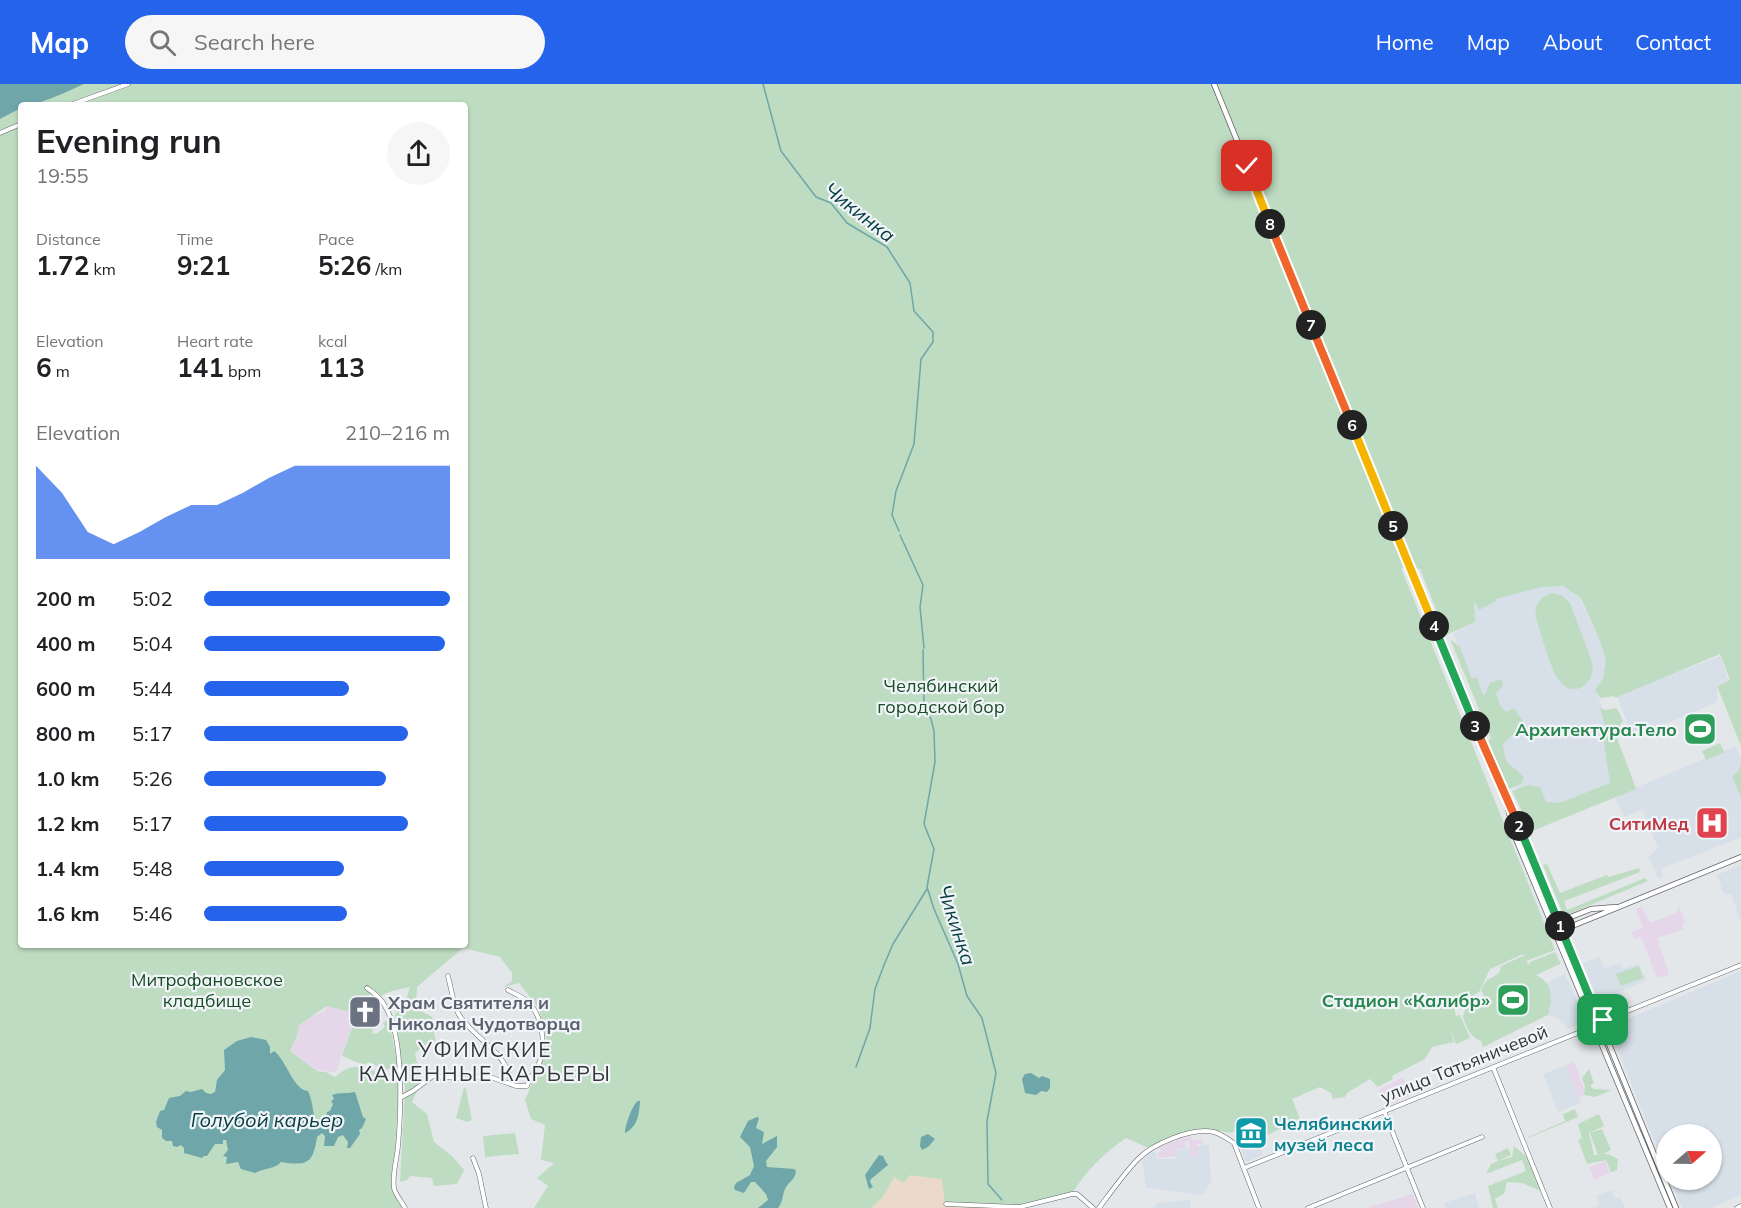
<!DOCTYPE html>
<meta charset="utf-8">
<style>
body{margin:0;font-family:Mulish,sans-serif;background:#f6f6f6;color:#202124;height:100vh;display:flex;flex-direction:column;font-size:22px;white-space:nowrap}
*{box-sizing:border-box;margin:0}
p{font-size:20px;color:#757577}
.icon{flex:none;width:33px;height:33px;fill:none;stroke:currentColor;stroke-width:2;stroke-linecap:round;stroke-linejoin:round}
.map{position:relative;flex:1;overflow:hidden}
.drawer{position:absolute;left:18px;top:18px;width:450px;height:846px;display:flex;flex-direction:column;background:#fff;border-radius:6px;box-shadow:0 2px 4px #0004}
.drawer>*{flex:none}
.needle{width:39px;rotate:70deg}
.fabs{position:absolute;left:1656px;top:1040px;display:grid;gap:12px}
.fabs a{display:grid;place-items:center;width:66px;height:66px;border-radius:50%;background:#fff;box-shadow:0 2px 4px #0004;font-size:30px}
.pin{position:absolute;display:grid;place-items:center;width:51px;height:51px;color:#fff;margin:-26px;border-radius:12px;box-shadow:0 3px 9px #0006}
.km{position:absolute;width:30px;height:30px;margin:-15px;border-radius:50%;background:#222;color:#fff;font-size:16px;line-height:30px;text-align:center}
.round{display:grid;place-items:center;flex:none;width:63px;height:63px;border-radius:32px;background:#f6f6f6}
.overview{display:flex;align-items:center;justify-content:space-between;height:102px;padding:0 18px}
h1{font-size:33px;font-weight:700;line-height:45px}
.figures{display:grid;grid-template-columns:repeat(3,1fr);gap:9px;height:102px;padding:6px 18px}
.figures div{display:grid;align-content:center}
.figures b{font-size:26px;font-weight:700}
.figures small{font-size:16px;font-weight:400}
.figures p{font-size:16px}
.chart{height:168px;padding:12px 18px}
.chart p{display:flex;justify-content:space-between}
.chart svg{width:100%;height:108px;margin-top:6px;fill:#2563eb;opacity:.7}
ul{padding:0 18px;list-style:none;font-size:20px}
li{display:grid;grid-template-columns:96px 72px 1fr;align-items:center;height:45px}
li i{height:15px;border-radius:8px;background:#2563eb}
header{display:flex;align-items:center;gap:36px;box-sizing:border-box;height:84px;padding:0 30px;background:#2563eb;color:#fff}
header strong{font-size:28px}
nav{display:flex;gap:33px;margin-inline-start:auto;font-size:21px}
.search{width:420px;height:54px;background:#f6f6f6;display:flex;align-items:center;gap:15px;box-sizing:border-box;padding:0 21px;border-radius:33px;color:#757577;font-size:22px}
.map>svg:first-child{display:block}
</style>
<header>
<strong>Map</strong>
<div class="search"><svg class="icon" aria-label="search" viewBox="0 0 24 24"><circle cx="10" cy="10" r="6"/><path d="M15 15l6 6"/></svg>Search here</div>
<nav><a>Home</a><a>Map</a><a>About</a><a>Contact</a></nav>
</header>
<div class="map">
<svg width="1741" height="1124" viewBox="0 0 1741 1124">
<rect width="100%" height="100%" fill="#e4e7ea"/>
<!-- built -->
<path fill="#d7dfe9" d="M 1563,502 L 1580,514 L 1600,557 L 1606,577 L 1603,594 L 1595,606 L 1635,704 L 1735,662 L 1741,675 L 1741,753 L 1663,784 L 1661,787 L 1663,792 L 1658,794 L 1649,773 L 1658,764 L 1642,725 L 1624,733 L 1615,712 L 1532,745 L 1453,549 L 1475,538 L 1474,516 L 1496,515 L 1542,503 Z
M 1720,572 L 1728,596 L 1717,601 L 1717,618 L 1633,654 L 1617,612 Z
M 1741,781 L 1741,838 L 1731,810 L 1727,811 L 1723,808 L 1717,791 Z
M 1599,873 L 1605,884 L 1620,879 L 1623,885 L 1638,880 L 1647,896 L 1622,907 L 1626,921 L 1603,930 L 1583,879 Z
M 1741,887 L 1741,1111 L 1710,1124 L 1682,1124 L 1670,1095 L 1712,1095 L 1712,1050 L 1666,1050 L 1666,1087 L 1609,943 Z
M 1565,890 L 1586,937 L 1567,945 L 1559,935 L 1548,931 L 1551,921 L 1547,899 Z
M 1566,981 L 1581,1018 L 1558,1028 L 1543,990 Z
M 1248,1033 L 1263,1070 L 1246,1078 L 1233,1043 Z
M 1209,1060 L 1211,1098 L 1202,1111 L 1146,1104 L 1142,1074 L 1155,1067 L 1157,1075 L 1176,1075 L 1179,1066 Z
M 1612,1106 L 1615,1115 L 1620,1113 L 1625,1124 L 1595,1124 L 1599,1120 L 1596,1112 Z
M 1475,1109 L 1479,1124 L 1445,1124 L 1444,1119 Z
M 1190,1116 L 1190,1124 L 1153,1124 L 1158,1119 Z"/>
<!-- industrial -->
<path fill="#e6d6e9" d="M 1642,823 L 1650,839 L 1677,828 L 1677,825 L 1680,824 L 1682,830 L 1685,838 L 1682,840 L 1684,845 L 1657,854 L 1669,890 L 1666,892 L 1657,894 L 1641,853 L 1634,855 L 1632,848 L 1643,843 L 1636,825 Z
M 328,921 L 356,930 L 336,988 L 316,986 L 291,967 L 297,953 L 299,941 L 312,932 L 324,928 Z
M 1574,978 L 1586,1010 L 1579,1013 L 1566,981 Z
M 1403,993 L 1411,1011 L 1385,1022 L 1383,1012 L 1378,1006 Z
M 1191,1052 L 1192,1056 L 1203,1056 L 1203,1060 L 1197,1060 L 1198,1073 L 1191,1072 L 1189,1057 L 1184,1058 L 1186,1064 L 1177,1065 L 1177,1072 L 1159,1074 L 1156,1070 L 1161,1067 L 1160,1064 L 1169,1059 Z
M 1605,1077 L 1610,1089 L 1594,1096 L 1589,1083 Z
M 1413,1110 L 1418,1124 L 1367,1124 L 1372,1122 Z"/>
<!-- medical -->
<path fill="#ebd9c9" d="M 945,1088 L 950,1110 L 946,1121 L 1004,1124 L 854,1124 L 879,1091 Z"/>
<!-- green -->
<path fill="#bedcc1" d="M 84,0 L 1741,0 L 1741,662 L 1717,602 L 1730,596 L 1720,570 L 1615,614 L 1614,612 L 1600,614 L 1595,606 L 1603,594 L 1606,577 L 1600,557 L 1581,514 L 1563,502 L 1542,503 L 1496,515 L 1496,517 L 1479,526 L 1474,517 L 1475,538 L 1446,551 L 1420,485 L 1401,484 L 1555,866 L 1526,877 L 1529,881 L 1530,878 L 1555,868 L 1560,878 L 1560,880 L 1536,891 C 1553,898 1553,916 1548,931 L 1483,963 L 1481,957 C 1469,952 1467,944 1463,933 L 1467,920 L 1484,912 L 1481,906 L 1486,897 L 1499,889 L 1501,882 L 1523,872 L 1525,873 L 1523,870 L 1490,885 L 1479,908 L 1454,924 L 1456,932 L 1460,931 L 1470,954 L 1456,960 L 1449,943 L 1454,958 L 1432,963 L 1425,975 L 1392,992 L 1393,995 L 1378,1003 L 1370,995 L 1347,1009 L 1345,1013 L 1333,1015 L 1331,1009 L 1320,1003 L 1292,1015 L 1300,1035 L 1257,1056 L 1249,1036 L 1232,1049 L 1220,1047 L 1185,1049 L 1151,1065 L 1126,1054 C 1104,1069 1087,1086 1073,1108 L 1020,1121 L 945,1118 L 942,1095 L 910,1091 L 904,1099 L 894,1093 L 882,1114 L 871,1124 L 534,1124 L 548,1102 L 537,1094 L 554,1079 L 541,1076 L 545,1041 L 531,1035 L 525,1016 L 548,961 L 539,925 L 519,899 L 503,903 L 512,897 L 512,889 L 500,873 L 463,864 L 417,903 L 416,924 L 432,933 L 436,961 L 426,961 L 415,969 L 421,998 L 412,1018 L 427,1030 L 434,1058 L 452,1072 L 464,1086 L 457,1100 L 434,1102 L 432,1094 L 410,1092 L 407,1096 L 400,1098 L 405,1003 L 395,930 L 404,922 L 410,903 L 392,907 L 380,912 L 378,909 L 369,911 L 356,931 L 355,929 L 327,922 L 299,941 L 297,952 L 290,967 L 317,987 L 326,988 L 335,993 C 358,972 376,988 399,999 L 393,1105 L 404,1124 L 0,1124 L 0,35 L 21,24 L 21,861 L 465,861 L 465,21 L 29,21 Z
M 1552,509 L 1563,512 L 1570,519 L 1592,578 C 1597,600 1572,616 1559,596 C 1549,582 1542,551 1536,534 C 1534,522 1539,513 1552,509 Z
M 1450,555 L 1460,563 L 1472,595 L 1477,593 L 1482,609 L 1485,611 L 1490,599 L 1502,595 L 1503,602 L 1496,609 L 1500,622 L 1506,628 L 1514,624 L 1529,647 L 1517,647 L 1503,660 C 1506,687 1511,677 1524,694 L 1521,700 L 1507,706 L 1487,659 L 1491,654 Z
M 1600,624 L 1604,626 L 1617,624 L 1623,637 L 1615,648 L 1636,705 L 1532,747 L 1512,707 L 1528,701 L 1540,703 L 1546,718 L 1560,719 L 1610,699 L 1604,659 L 1605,642 Z
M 1720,659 L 1724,668 L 1706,676 L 1702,667 Z
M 1741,681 L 1741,714 L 1732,692 L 1738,688 Z
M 1547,780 L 1560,809 L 1607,791 L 1608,793 L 1639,784 L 1640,788 L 1564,817 L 1567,826 L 1645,794 L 1648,797 L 1564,832 L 1543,781 Z
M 1639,882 L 1643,894 L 1621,902 L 1616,890 Z
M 389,935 L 398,983 L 384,986 L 369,978 L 364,981 L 342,972 L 354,938 L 367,937 L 374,940 L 372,949 L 376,950 L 385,943 L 383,939 Z
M 1589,985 L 1594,999 L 1590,1002 L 1594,1005 L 1612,1006 L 1595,1013 L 1584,1011 L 1585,1003 L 1582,994 Z
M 464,1003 L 466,1005 L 472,1036 L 467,1038 L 456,1034 Z
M 1575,1025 L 1578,1033 L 1528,1054 L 1528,1053 L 1565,1037 L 1563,1030 Z
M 1599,1030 L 1604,1042 L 1589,1049 L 1594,1071 L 1598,1071 L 1590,1049 L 1602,1045 L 1611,1066 L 1603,1070 L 1608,1070 L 1618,1075 L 1617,1086 L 1611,1088 L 1606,1076 L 1587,1080 L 1578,1056 L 1582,1054 L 1578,1040 Z
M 515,1049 L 519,1070 L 485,1073 L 483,1052 Z
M 1514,1062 L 1527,1073 L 1541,1107 L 1522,1099 L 1507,1098 L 1504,1110 L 1495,1115 L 1498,1124 L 1493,1124 L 1488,1102 L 1526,1087 L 1522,1076 L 1486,1090 L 1491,1080 L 1498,1077 L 1495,1070 L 1508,1064 L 1511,1071 L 1498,1077 L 1512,1073 Z"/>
<!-- water -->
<path fill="#6ea6a9" d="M 0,0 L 84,0 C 65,8 42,21 21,21 L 21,24 L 0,35 Z
M 251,953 L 266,956 L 270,963 L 270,970 L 274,967 C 287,977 293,1006 308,1007 C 314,1019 312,1034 319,1044 L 324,1041 L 327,1028 L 330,1027 L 333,1020 L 331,1017 L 334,1015 L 332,1011 C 340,1008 346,1010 355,1008 L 363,1033 L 366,1035 L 362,1044 L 359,1046 L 360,1050 L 350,1064 L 347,1064 L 348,1058 L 343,1051 L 338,1053 L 334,1062 L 324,1062 L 325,1052 L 322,1049 L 317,1053 C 313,1080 307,1082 281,1078 C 276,1085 263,1084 255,1089 L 241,1085 L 238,1078 L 226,1080 L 227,1073 L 223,1072 L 228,1066 L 226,1056 L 223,1056 L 223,1060 L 215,1060 L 207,1072 L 204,1072 L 202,1074 L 184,1069 L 184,1064 L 181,1061 L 177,1063 L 173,1062 L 172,1057 L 166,1057 L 162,1054 L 162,1046 L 157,1043 L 156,1038 L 160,1027 L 164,1026 L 169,1014 L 180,1012 L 186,1007 L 191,1008 L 202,1005 L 206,1009 L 211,1010 L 215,1008 L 217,996 L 225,986 L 224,966 L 237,957 Z
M 1031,989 L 1039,994 L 1042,992 L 1050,995 L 1050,1004 L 1047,1008 L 1041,1007 L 1036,1011 L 1025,1009 L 1022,995 L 1025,990 Z
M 638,1017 L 640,1017 C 639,1031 638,1042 625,1049 C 625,1042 632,1021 638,1017 Z
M 757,1033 L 759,1034 L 756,1044 L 764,1048 L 762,1060 L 777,1052 L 777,1063 L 766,1077 L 767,1083 L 794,1085 L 796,1087 C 795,1096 789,1097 785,1105 C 782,1112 783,1118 778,1124 L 758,1124 L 768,1116 L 766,1110 L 755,1098 L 751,1098 L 744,1109 L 735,1106 L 734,1103 L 736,1099 L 750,1091 L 754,1082 L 750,1063 L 740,1053 L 748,1037 Z
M 928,1050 L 935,1055 L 928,1063 L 922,1066 L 920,1062 L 921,1053 Z
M 879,1071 L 883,1072 L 887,1080 L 889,1080 L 871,1095 L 870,1098 L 873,1103 L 869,1105 L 865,1091 Z"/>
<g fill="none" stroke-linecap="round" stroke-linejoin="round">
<!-- stream -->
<path stroke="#6ea6a9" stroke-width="1.5" d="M 763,0 L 781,67 L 816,113 L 831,119 L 847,139 L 887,163 L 910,199 L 914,227 L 933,248 L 933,258 L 921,275 L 914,360 L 896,407 L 892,431 L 899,447
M 900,451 L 923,501 L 920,523 L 924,564
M 923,566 L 924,623 L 931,635 L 934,647 L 935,678 L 924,740 L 934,765 L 927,803 L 934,825 L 958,880 L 967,912 L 982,934 L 996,989 L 987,1037 L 988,1100 L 1002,1116
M 856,983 L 870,944 L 875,905 L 884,881 L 893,860 L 927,805"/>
<defs>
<path id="minor" d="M 70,21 L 128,0
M 0,49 L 21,40
M 448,892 C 451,904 453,918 458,929 C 471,953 510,969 511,1000
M 367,904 C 375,910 382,915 386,924 C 404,954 401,1027 398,1062 C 397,1074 392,1091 394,1104 C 395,1110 402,1118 405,1124
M 1600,938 L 1741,881
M 1493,983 L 1550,1124
M 400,1014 L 413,1007 L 433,992 L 467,995 L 487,992 L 516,1002 L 527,1002 C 530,993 537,985 540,977 C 546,959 542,931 528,918 C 523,913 515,910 508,906
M 1384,1027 L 1423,1124
M 473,1074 L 479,1090 L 486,1124
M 1244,1084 L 1595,942
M 946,1120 L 1020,1123 L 1072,1110 L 1077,1110 L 1093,1124
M 1099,1124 C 1111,1108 1123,1091 1137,1076 C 1152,1060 1192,1043 1214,1048 C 1221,1050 1228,1055 1234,1059 L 1259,1124
M 1308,1124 L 1482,1053
M 1737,1124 L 1741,1122"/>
<path id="major" d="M 1214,0 L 1475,641 L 1503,710 L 1524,752 L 1676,1124
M 1507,721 L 1516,755 L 1670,1124
M 1556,829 L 1563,834 L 1568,834 L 1591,825 L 1616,823
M 1560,847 L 1741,773"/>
</defs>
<!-- minor casing -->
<use href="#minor" stroke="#636568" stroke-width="5"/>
<!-- major casing -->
<use href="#major" stroke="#636568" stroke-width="6"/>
<!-- minor -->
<use href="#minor" stroke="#fff" stroke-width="4"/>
<!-- major -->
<use href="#major" stroke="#fff" stroke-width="4.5"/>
</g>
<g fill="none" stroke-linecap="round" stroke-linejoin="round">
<defs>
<path id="split-1" d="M 1560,842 L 1600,939 L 1603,936"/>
<path id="split-2" d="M 1519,742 L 1560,842"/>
<path id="split-3" d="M 1475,642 L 1519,742"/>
<path id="split-4" d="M 1434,542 L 1475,642"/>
<path id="split-5" d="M 1393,442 L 1434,542"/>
<path id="split-6" d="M 1352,341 L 1393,442"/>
<path id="split-7" d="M 1311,241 L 1352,341"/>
<path id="split-8" d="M 1270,140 L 1311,241"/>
<path id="split-9" d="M 1247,82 L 1270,140"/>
</defs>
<!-- split-1 casing -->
<use href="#split-1" stroke="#fff" stroke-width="12"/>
<!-- split-2 casing -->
<use href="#split-2" stroke="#fff" stroke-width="12"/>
<!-- split-3 casing -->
<use href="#split-3" stroke="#fff" stroke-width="12"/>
<!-- split-4 casing -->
<use href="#split-4" stroke="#fff" stroke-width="12"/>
<!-- split-5 casing -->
<use href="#split-5" stroke="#fff" stroke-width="12"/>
<!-- split-6 casing -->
<use href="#split-6" stroke="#fff" stroke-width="12"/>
<!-- split-7 casing -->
<use href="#split-7" stroke="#fff" stroke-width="12"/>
<!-- split-8 casing -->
<use href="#split-8" stroke="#fff" stroke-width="12"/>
<!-- split-9 casing -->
<use href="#split-9" stroke="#fff" stroke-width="12"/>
<!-- split-1 -->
<use href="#split-1" stroke="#22a559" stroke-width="8"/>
<!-- split-2 -->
<use href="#split-2" stroke="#22a559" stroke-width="8"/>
<!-- split-3 -->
<use href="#split-3" stroke="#f0652b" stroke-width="8"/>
<!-- split-4 -->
<use href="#split-4" stroke="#22a559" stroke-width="8"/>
<!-- split-5 -->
<use href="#split-5" stroke="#f5b400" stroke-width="8"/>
<!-- split-6 -->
<use href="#split-6" stroke="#f5b400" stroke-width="8"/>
<!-- split-7 -->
<use href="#split-7" stroke="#f0652b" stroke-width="8"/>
<!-- split-8 -->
<use href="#split-8" stroke="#f0652b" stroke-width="8"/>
<!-- split-9 -->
<use href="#split-9" stroke="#f5b400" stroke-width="8"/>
</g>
<!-- icons -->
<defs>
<symbol id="stadium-square" viewBox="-11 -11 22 22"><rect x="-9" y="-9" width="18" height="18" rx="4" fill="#2e9e5b" stroke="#f1f4f8"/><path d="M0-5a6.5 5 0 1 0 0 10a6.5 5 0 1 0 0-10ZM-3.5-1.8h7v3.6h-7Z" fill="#fff"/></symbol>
<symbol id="hospital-square" viewBox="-11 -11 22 22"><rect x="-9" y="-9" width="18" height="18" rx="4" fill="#e0444e" stroke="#f1f4f8"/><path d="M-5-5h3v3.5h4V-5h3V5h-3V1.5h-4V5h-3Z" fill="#fff"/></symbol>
<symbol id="church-square" viewBox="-11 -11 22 22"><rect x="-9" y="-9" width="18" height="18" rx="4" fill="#6b7280" stroke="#f1f4f8"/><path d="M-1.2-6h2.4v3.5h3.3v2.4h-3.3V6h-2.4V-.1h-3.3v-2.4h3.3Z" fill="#fff"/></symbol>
<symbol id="museum-square" viewBox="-11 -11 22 22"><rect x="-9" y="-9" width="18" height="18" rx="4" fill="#0f9aa8" stroke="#f1f4f8"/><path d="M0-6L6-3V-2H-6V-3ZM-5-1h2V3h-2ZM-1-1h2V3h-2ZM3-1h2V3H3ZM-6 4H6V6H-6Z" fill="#fff"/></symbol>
</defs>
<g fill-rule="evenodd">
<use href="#stadium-square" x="1681" y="626" width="38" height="38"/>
<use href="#hospital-square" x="1693" y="720" width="38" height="38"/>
<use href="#stadium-square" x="1494" y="897" width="38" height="38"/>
<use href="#church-square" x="346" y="909" width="38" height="38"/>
<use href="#museum-square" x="1232" y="1030" width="38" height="38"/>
</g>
<g text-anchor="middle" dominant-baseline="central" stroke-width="4.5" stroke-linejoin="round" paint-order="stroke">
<!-- park labels -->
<g font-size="18" fill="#184d23" stroke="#f1f4f8">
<text x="941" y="601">Челябинский<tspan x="941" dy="21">городской бор</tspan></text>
<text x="207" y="895">Митрофановское<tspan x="207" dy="21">кладбище</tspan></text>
</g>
<!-- leisure labels -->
<g font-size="18" font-weight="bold" fill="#27864d" stroke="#f1f4f8" text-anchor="end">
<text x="1677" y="645">Архитектура.Тело</text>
<text x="1490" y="916">Стадион «Калибр»</text>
</g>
<!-- health labels -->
<g font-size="18" font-weight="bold" fill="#be3a42" stroke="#f1f4f8" text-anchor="end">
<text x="1689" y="739">СитиМед</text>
</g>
<!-- worship labels -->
<g font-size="18" font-weight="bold" fill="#5b616d" stroke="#f1f4f8" text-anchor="start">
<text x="388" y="918">Храм Святителя и<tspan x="388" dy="21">Николая Чудотворца</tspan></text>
</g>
<!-- street labels -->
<g font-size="18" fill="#353637" stroke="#f1f4f8">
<text transform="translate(1464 980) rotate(-22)">улица Татьяничевой</text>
</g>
<!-- culture labels -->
<g font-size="18" font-weight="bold" fill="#0d838f" stroke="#f1f4f8" text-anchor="start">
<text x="1274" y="1039">Челябинский<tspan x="1274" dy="21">музей леса</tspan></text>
</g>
<!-- water labels -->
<g font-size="20" font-style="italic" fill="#063e41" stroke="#f1f4f8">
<text transform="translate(860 128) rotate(38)">Чикинка</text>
<text transform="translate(957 841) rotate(72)">Чикинка</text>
<text x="267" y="1035">Голубой карьер</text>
</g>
<!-- quarter labels -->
<g font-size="21" letter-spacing="1.5" fill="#353637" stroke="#f1f4f8">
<text x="485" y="965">УФИМСКИЕ<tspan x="485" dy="24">КАМЕННЫЕ КАРЬЕРЫ</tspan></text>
</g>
</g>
</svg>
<div class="fabs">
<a><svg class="needle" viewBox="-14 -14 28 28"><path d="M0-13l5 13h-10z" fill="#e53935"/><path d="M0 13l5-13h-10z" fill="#757577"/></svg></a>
</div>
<div class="pin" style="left:1603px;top:936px;background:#1e9e55"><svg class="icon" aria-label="arrive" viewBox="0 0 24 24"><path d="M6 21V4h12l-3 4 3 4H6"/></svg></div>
<div class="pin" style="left:1247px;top:82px;background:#d93025"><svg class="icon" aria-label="check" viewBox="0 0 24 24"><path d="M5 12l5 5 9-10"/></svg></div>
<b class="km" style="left:1560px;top:842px">1</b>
<b class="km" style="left:1519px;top:742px">2</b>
<b class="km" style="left:1475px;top:642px">3</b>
<b class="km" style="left:1434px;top:542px">4</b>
<b class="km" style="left:1393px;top:442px">5</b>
<b class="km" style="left:1352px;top:341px">6</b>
<b class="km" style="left:1311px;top:241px">7</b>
<b class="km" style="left:1270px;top:140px">8</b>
<section class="drawer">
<div class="overview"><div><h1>Evening run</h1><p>19:55</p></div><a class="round"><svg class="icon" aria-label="share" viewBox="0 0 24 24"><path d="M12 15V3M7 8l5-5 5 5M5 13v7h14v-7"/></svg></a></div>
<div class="figures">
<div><p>Distance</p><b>1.72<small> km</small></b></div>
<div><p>Time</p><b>9:21</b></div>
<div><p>Pace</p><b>5:26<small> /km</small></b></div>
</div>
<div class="figures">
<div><p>Elevation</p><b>6<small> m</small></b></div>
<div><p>Heart rate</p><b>141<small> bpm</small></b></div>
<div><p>kcal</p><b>113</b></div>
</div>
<div class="chart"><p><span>Elevation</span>210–216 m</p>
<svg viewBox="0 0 160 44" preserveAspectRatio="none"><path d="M0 44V6L10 17L20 33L30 38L40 33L50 27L60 22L70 22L80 17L90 11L100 6L110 6L120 6L130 6L140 6L150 6L160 6V44z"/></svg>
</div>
<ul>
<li><b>200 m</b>5:02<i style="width:100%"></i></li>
<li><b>400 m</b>5:04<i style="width:98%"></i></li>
<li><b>600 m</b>5:44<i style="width:59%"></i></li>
<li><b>800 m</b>5:17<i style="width:83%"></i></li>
<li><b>1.0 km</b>5:26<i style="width:74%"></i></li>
<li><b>1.2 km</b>5:17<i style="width:83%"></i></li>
<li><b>1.4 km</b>5:48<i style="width:57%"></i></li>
<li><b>1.6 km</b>5:46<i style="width:58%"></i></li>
</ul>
</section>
</div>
